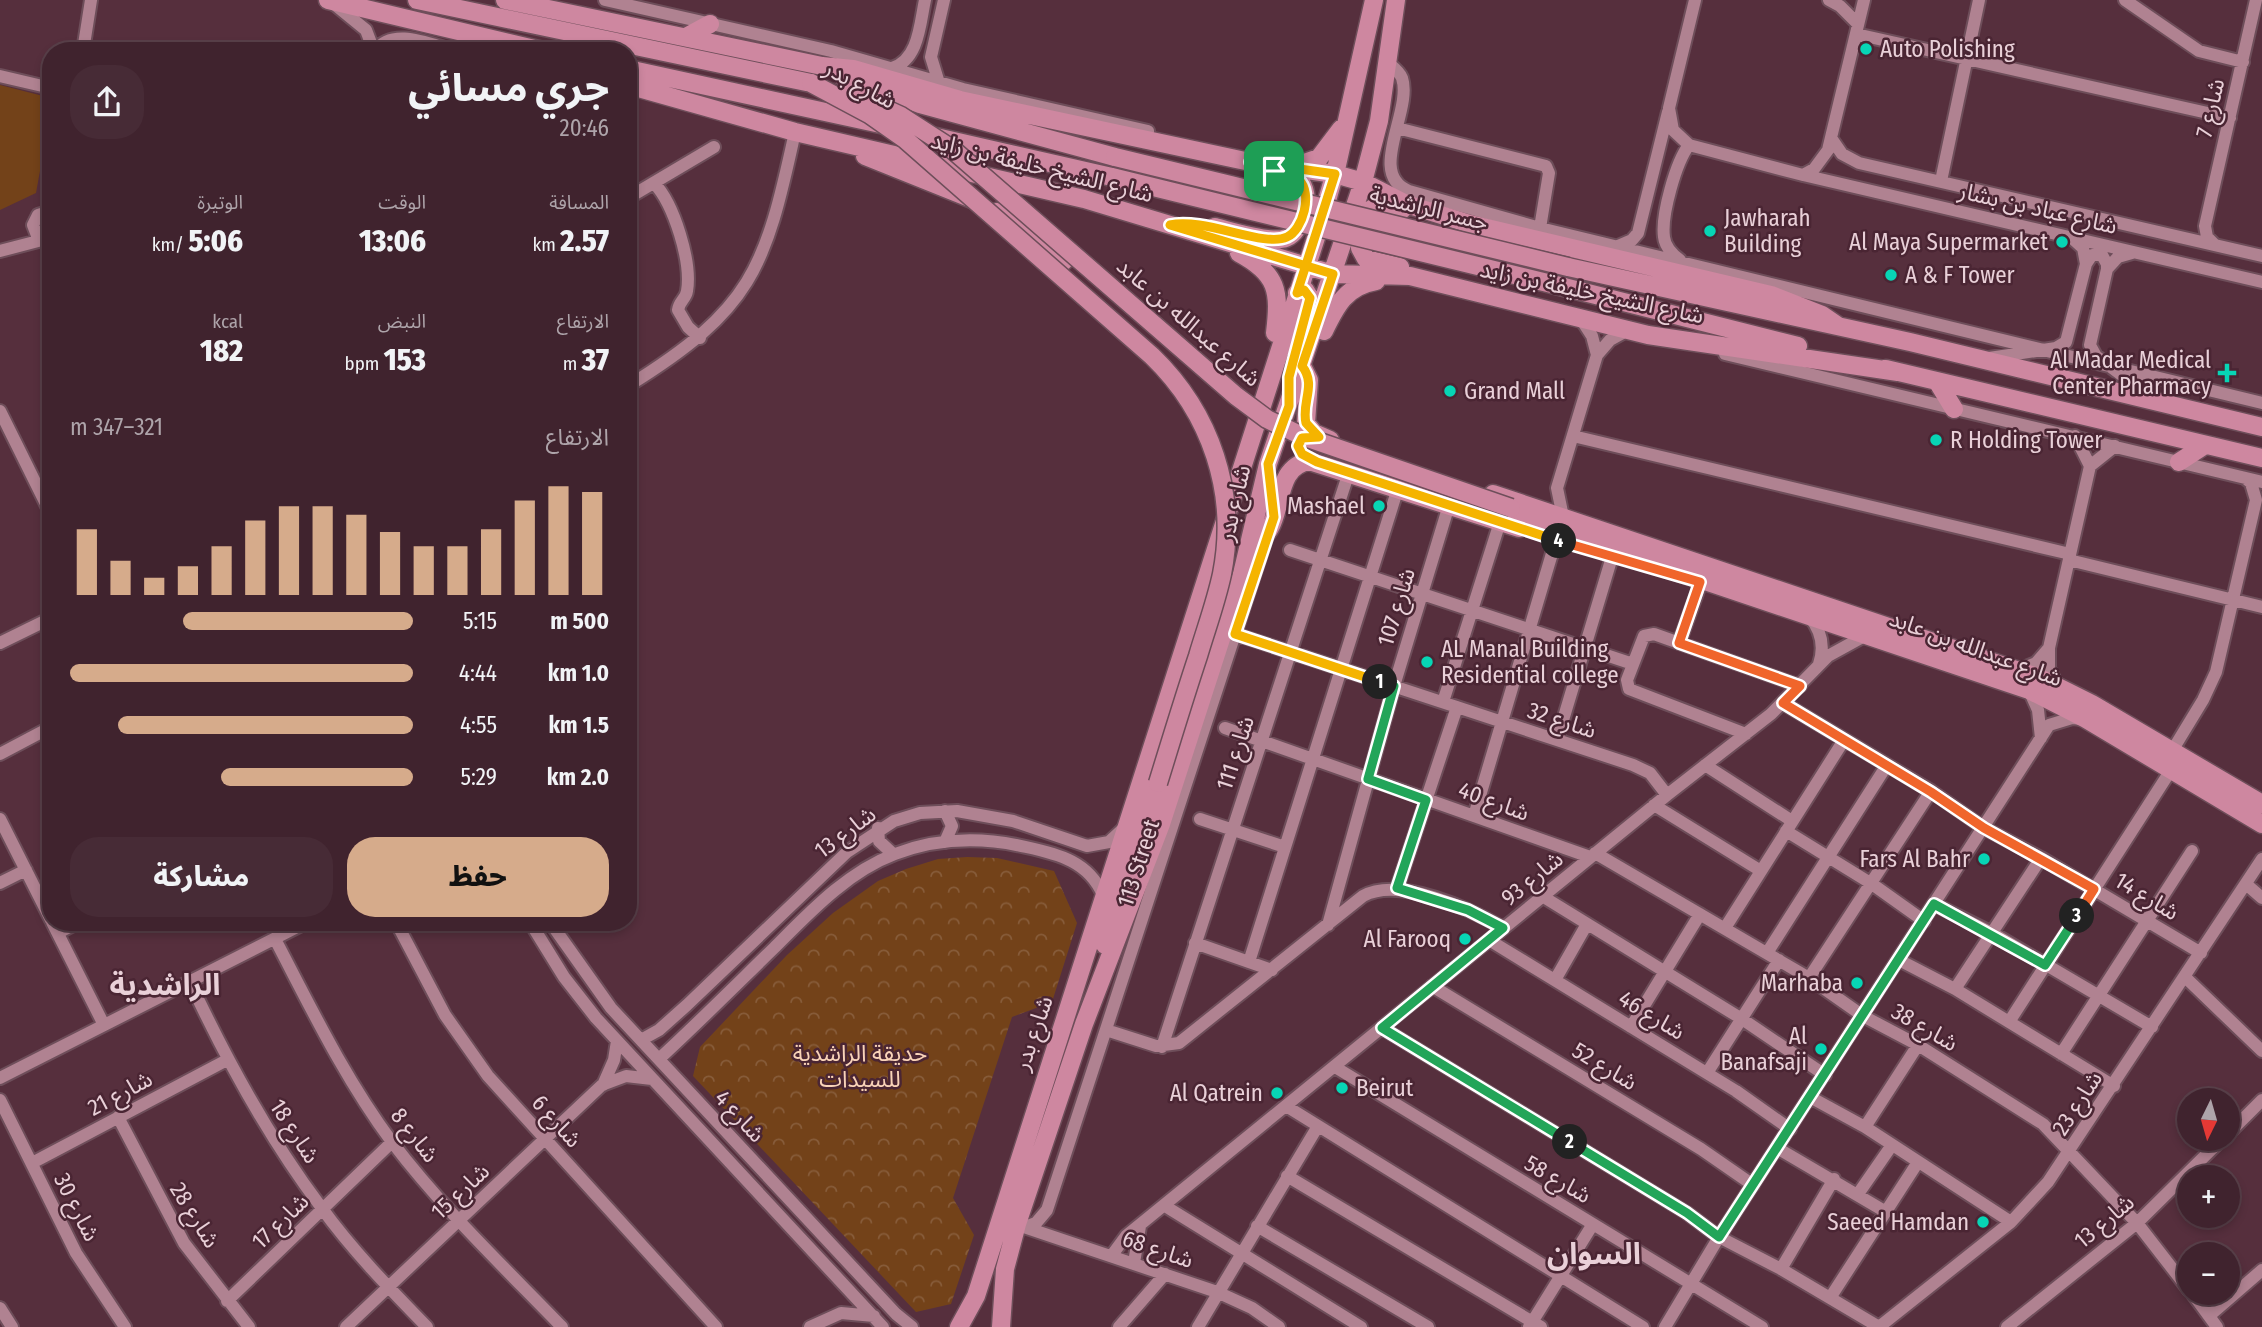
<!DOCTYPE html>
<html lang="ar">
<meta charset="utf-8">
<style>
body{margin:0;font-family:"Fira Sans Condensed","Noto Sans Arabic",sans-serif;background:#472b36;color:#f1f3f6;direction:rtl;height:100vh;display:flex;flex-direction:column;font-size:26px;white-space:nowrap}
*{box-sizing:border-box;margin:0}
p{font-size:23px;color:#aea4aa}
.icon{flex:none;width:38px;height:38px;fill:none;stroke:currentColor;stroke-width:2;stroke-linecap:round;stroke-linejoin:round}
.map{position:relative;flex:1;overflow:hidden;direction:ltr}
.sheet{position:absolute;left:42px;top:42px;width:595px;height:889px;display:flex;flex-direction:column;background:#40232e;border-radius:28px;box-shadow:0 4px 10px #0003,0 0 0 2px #59404a;direction:rtl}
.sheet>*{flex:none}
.needle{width:46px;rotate:185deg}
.tools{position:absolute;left:2177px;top:1088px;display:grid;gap:14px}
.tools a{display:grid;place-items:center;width:63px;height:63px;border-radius:50%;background:#40232e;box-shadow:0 4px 10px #0003,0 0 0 2px #59404a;font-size:35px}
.pin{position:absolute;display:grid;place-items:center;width:60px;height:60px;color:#fff;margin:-30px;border-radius:14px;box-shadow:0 4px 10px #0006}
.km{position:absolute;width:35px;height:35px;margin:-18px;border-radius:50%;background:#222;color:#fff;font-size:19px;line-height:35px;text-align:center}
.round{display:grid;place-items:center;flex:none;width:74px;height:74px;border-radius:28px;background:#472b36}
.summary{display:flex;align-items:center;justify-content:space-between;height:119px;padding:0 28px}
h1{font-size:38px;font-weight:800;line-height:52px}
.metrics{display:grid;grid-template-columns:repeat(3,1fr);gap:10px;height:119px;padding:7px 28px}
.metrics div{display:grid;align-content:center}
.metrics b{font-size:30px;font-weight:800}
.metrics small{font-size:19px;font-weight:400}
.metrics p{font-size:19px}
.chart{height:196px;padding:14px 28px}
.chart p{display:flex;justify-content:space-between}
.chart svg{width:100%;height:126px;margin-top:7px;stroke:#d6ab8b;stroke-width:6}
.primary-button{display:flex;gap:14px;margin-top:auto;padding:14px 28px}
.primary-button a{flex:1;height:80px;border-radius:28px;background:#d6ab8b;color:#111;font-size:28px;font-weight:800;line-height:80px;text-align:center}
.primary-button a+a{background:#472b36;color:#f1f3f6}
ul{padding:0 28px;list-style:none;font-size:23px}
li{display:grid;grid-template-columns:112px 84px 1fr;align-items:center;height:52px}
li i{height:18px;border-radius:9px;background:#d6ab8b}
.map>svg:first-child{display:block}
</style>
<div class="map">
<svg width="2262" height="1327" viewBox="0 0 2262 1327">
<defs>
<pattern id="park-crowns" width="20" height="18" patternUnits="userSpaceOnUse" patternTransform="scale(1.75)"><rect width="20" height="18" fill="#734219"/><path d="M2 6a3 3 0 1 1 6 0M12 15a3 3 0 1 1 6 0" fill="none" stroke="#875c3a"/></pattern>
</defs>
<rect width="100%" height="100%" fill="#562f3d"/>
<!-- park -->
<path fill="url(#park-crowns)" d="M 967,857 L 997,858 L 1054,871 L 1077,923 L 1052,1002 L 1012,1017 L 953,1198 L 974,1235 L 951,1304 L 916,1312 L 693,1076 L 700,1047 L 787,955 L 833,913 L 878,881 L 906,869 L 938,859 Z"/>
<!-- pitch -->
<path fill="#734219" d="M 0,85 L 43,96 L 51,110 L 36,193 L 0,210 Z"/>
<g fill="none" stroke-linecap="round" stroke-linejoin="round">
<defs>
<path id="minor" d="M 605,0 L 831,51 L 963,89 L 1148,131
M 1695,0 L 1669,108 L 1673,130 L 1689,145 L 1803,175 L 2262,282
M 1829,0 L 1840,6 L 1858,24
M 2125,0 L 2199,51 L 2243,62
M 333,3 L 366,30 L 374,51
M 1856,34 L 2230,118
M 83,51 L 91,0
M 375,51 C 393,26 431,45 455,51
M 1387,62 C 1393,67 1399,71 1402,78 C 1413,111 1366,174 1409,191 L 1540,228 L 2262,403
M 892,68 C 919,60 920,23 925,0
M 0,76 L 51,88
M 939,83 L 931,57 L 944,0
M 1397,128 L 1546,166 L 1549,173 L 1540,228
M 1831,138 L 1842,154 L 1859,163 L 2262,256
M 1803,175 L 1814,169 L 1828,150 L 1864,0
M 1941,181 L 1979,0
M 654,183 C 674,204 692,262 687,291 C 686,299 679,301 678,310 L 688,327 L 700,338
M 628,198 L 714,147
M 51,211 L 38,215 L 33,225 L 38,238 L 51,242
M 2215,245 L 2207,237 L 2205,226 L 2256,0
M 1618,246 L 1632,240 L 1638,233 L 1668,112
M 0,251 L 42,240
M 2132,253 L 2118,257 L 2107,269 L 2090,345 L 2096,356 L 2151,397
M 1680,260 C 1672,254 1665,247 1664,237 C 1661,215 1676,162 1689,145
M 2086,264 L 2092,255 L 2102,255 L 2107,264 L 2107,269
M 1581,319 L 1592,336 L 1597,355
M 1725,354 L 2262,482
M 1989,358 L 2056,348 L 2066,342 L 2086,264 L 2083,248 L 2072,238
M 628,386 C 752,309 765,270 795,132
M 0,411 L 51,514
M 1573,436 L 2070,554
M 2075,436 L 2090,466
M 1563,517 L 1557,488 L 1597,355 L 1610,340 L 1628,330
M 1290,550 L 1633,664
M 2069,560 L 2262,607
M 1809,616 C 1821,630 1825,646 1819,664
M 1235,634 L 1633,765 L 1650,773 L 1667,795
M 0,643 L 51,618
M 1679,643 L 1701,582
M 2019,670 L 2036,663 L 2049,648
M 2057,685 L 2049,668 L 2049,648 L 2090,466 L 2115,446
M 2029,690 L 2038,710 L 2041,738
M 1443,702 L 1500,522
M 1783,703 L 1931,791 L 1984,828 L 2041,858 L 2201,953
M 1225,728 L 1590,857
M 1746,734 L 1629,689 L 1627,680 L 1644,636 L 1654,634 L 1800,686
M 1557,740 L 1612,557
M 2172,751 L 2203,700 L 2216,672 L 2256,500 L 2251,483 L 2245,478
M 0,754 L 51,727
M 1705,765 L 1792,821
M 1654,805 L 1761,871
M 945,811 L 952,826 L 945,842
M 1474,816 L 1556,540
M 0,819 L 51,920
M 1200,819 L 1285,847
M 878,828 L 879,841 L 893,854
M 1786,831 L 1872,884 L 1924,921
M 1595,853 L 1809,978 L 1863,1016 L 1918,1045 L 2043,1124 L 2137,1223 L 2189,1290
M 0,883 L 26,870
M 2246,884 L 2262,898
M 1397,888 L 1457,707
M 1542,896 L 1742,1019 L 1825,1075
M 1934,904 L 1992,933 L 2152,1027
M 52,922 L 104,1025
M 396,922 L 445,1015 L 488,1076 L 716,1327
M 530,922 L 564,977 L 596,1018 L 883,1327
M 550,922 L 611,1008 L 896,1314 L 912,1327
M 1328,925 L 1394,686 L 1449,505
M 1725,928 L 1844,740
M 58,933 L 79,922
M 275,939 C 311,1008 345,1079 392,1142 C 443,1209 504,1267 562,1327
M 1489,940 L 1736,1091 L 1790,1129
M 1195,943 L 1272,970
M 1767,953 L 1887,765
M 1899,960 L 1955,989 L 2114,1086
M 1249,962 L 1398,488
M 2185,977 L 2262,1051
M 1809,978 L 1931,791
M 1555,980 L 1587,924
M 190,982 C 227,1061 268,1137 321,1207 C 352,1250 390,1289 427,1327
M 1432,986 L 1701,1149 L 1753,1185
M 1955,989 L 2041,858
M 2009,1022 L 2171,770
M 1631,1027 L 1700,914
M 1382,1028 L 1687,1213 L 1719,1237 L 1781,1269 L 1879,1327
M 1106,1030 L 1156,1046 L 1179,1043 L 1363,896 C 1399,876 1470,909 1503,928
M 641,1040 L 659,1030 L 687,1005 L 847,852 L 894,821 L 920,813 L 957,811 L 1013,821 L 1087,846 L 1109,842 L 1124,828
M 1162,1047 L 1349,472
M 2061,1054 L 2192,851
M 659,1059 C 698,1023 736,985 774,948 C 809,913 847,872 895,854 C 937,838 983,837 1026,847 C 1059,854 1089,862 1103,895
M 1335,1067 L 1762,1327
M 1707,1073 L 1779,960
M 0,1078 L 307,922
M 603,1085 L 614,1060 L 617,1041
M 1810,1097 L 1865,1127 L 2011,1222
M 0,1100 L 76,1253 L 125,1327
M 1286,1106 L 1643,1327
M 118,1117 L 184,1243 L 249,1327
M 1865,1127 L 1918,1045
M 2228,1134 L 2262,1100
M 1777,1148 L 1886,1212
M 32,1163 L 227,1060
M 1287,1176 L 1541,1327
M 1858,1194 L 1892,1145
M 1165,1206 L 1361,1327
M 1257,1226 L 1428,1327
M 1024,1227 L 1217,1292 L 1252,1308 L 1279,1327
M 1025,1227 L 1036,1223 L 1047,1210 L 1267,536
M 1112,1255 L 1126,1236 L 1667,795 L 1771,714 L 1828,656 L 1868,634
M 1134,1263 L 1140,1226
M 1781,1269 L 1834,1179
M 2192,1293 L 2217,1327
M 1830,1298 L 1918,1162
M 227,1301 L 392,1142
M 0,1308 L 12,1327
M 2209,1316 L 2262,1270
M 346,1327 L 602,1085 L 626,1076 L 652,1079
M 810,1327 L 841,1313 L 874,1316
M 1119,1327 L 1165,1274
M 1198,1327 L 1318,1126
M 1529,1327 L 1593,1224
M 1665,1327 L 1719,1237 L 2049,725 L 2072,718 L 2083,719
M 1879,1327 L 2011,1222 L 2048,1182 L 2262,859
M 2007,1327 L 2137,1223 L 2222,1139"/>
<path id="major" d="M 328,0 L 543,51
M 417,0 L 811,83
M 505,0 L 822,66 L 853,69 L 960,100 L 1250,162 L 1335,174 L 1363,182 L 1406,204 L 1470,224 L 1771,295 L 1822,315 L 1838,326
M 686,37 L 710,24
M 628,69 L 885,125
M 841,75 L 920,104 L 1115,157
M 628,85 L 795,132 L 1084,199 L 1333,274 L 1410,276 L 1648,335 L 1898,372
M 936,137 L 1112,177
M 865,156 L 972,199
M 1298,165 L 1319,158 L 1341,129
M 997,212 L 1064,261
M 1215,227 C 1231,231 1271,244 1286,238 C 1303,231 1313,194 1299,180 C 1294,175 1286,174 1279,172
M 1239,253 C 1278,274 1280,291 1275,333
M 1400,267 L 1366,259 L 1360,248 L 1370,210 L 1380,204 L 1402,210
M 1568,267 L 1910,342 L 2262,427
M 1564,287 L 1798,346
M 1324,331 C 1336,306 1346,286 1376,281
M 1296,351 L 1310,298 L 1305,290 L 1297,293
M 1302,366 L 1309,380 L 1306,423 L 1314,433 L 1330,440
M 1886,369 L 2262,458
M 1937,381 L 1954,409
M 2179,462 L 2205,445
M 1493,494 L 2040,678 L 2092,704 L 2262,804
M 1509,515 L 2029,690 L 2086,719 L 2262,824
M 1249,553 C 1255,544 1265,537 1270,528 C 1283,504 1277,467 1309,461 L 1519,528
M 1105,945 L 1158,783
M 959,1327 L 976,1296 L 1321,222 L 1337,165 L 1374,0
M 1001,1327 L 1005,1269 L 1017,1224 L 1084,1024 L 1161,824 L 1242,574 L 1268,464 L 1363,182 L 1379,121 L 1396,0"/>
</defs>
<!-- minor casing -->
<use href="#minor" stroke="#6e4e5a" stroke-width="16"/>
<!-- major casing -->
<use href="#major" stroke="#6e4e5a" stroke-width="21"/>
<!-- minor -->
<use href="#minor" stroke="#b08291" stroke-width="12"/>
<!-- major -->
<use href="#major" stroke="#ce87a0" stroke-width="18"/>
<defs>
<path id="major-bridge" d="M 811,83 L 869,114 L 906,140 L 1152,356 C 1211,413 1238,493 1222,574 C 1216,602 1206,629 1198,656 C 1184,698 1171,741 1158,783
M 851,93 L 901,116 L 952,149 L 1236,396 L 1267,419 L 1302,436 L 1511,508
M 1115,157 L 1568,267
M 1112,177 L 1564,287"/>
</defs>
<!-- major-bridge casing -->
<use href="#major-bridge" stroke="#6e4e5a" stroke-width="21" stroke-linecap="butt"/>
<!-- major-bridge -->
<use href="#major-bridge" stroke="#ce87a0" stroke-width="18"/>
</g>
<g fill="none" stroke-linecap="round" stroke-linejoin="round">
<defs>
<path id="split-1" d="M 1274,171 L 1250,162 L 1335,174 L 1297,293 L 1304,290 L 1310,298 L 1289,377 L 1289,406 L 1268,464 L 1274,517 L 1235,634 L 1380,682"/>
<path id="split-2" d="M 1380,682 L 1394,686 L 1368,779 L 1426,800 L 1397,888 L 1468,910 L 1503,928 L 1382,1028 L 1570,1142"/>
<path id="split-3" d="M 1570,1142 L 1687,1213 L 1719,1237 L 1934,904 L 2045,965 L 2077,916"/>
<path id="split-4" d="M 1559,541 L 1700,582 L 1679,643 L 1800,686 L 1783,703 L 1931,792 L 1984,828 L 2094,889 L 2077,916"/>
<path id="split-5" d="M 1274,171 C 1283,173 1293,174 1299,180 C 1313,193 1303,230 1287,237 C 1264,248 1204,217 1170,225 L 1333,274 L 1302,366 C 1317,385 1301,402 1306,423 L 1319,437 L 1302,438 L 1298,446 L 1302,454 L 1317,462 L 1559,541"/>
</defs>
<!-- split-1 casing -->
<use href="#split-1" stroke="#fff" stroke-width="14"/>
<!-- split-2 casing -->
<use href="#split-2" stroke="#fff" stroke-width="14"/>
<!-- split-3 casing -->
<use href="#split-3" stroke="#fff" stroke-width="14"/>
<!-- split-4 casing -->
<use href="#split-4" stroke="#fff" stroke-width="14"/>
<!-- split-5 casing -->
<use href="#split-5" stroke="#fff" stroke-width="14"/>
<!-- split-1 -->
<use href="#split-1" stroke="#f5b400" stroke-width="9"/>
<!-- split-2 -->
<use href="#split-2" stroke="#22a559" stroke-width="9"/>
<!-- split-3 -->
<use href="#split-3" stroke="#22a559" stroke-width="9"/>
<!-- split-4 -->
<use href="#split-4" stroke="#f0652b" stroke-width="9"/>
<!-- split-5 -->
<use href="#split-5" stroke="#f5b400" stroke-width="9"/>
</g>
<!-- markers -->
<g fill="#07d5b5" stroke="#4a2533" stroke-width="2.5">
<circle cx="1866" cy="49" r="7"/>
<circle cx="1710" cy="231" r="7"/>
<circle cx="2062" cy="242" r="7"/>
<circle cx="1891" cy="275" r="7"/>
<path d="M2223.5 362.5h7v7h7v7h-7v7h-7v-7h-7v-7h7z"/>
<circle cx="1450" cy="391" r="7"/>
<circle cx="1936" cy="440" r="7"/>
<circle cx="1379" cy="506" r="7"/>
<circle cx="1427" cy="662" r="7"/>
<circle cx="1984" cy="859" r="7"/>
<circle cx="1465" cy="939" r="7"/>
<circle cx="1857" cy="983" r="7"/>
<circle cx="1821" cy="1049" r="7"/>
<circle cx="1342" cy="1088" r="7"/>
<circle cx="1277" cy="1093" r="7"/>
<circle cx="1983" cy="1222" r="7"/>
</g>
<g text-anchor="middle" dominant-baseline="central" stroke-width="5" stroke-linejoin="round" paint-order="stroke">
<!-- poi labels -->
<g font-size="23" fill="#e9d0d8" stroke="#4a2533" text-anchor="end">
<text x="1880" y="49" text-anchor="start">Auto Polishing</text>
<text x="1724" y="218" text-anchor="start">Jawharah<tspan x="1724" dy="26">Building</tspan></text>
<text x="2048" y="242">Al Maya Supermarket</text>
<text x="1905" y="275" text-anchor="start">A &amp; F Tower</text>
<text x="2211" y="360">Al Madar Medical<tspan x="2211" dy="26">Center Pharmacy</tspan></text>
<text x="1464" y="391" text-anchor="start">Grand Mall</text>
<text x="1950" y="440" text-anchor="start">R Holding Tower</text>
<text x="1365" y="506">Mashael</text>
<text x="1441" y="649" text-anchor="start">AL Manal Building<tspan x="1441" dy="26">Residential college</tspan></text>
<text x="1970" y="859">Fars Al Bahr</text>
<text x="1451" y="939">Al Farooq</text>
<text x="1843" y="983">Marhaba</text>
<text x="1807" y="1036">Al<tspan x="1807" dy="26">Banafsaji</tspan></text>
<text x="1356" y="1088" text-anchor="start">Beirut</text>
<text x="1263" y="1093">Al Qatrein</text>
<text x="1969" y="1222">Saeed Hamdan</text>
</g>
<!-- street labels -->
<g font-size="23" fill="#e9d0d8" stroke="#4a2533">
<text transform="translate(860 84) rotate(28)">شارع بدر</text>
<text transform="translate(2210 108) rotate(-77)">شارع 7</text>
<text transform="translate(1042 167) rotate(14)">شارع الشيخ خليفة بن زايد</text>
<text transform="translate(1429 208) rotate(14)">جسر الراشدية</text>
<text transform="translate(2038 208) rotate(13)">شارع عباد بن بشار</text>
<text transform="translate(1592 292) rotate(12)">شارع الشيخ خليفة بن زايد</text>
<text transform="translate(1189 322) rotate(41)">شارع عبدالله بن عابد</text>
<text transform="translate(1234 503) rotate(-77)">شارع بدر</text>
<text transform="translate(1396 607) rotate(-73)">شارع 107</text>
<text transform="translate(1976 648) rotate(20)">شارع عبدالله بن عابد</text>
<text transform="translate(1562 720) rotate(18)">شارع 32</text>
<text transform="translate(1235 753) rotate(-72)">شارع 111</text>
<text transform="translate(1494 801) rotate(20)">شارع 40</text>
<text transform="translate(845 832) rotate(-37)">شارع 13</text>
<text transform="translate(1138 863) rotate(-72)">113 Street</text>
<text transform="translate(1532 878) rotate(-39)">شارع 93</text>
<text transform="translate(2147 896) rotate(31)">شارع 14</text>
<text transform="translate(1652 1015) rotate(31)">شارع 46</text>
<text transform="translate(1925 1027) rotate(30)">شارع 38</text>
<text transform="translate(1033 1033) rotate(-71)">شارع بدر</text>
<text transform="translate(1605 1066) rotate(31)">شارع 52</text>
<text transform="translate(120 1093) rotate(-28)">شارع 21</text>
<text transform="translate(2077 1103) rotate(-57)">شارع 23</text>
<text transform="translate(740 1116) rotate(47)">شارع 4</text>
<text transform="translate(557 1121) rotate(48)">شارع 6</text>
<text transform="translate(295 1131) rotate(57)">شارع 18</text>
<text transform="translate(415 1135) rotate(52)">شارع 8</text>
<text transform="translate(1558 1179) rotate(30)">شارع 58</text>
<text transform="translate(460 1191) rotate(-43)">شارع 15</text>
<text transform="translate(77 1207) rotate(63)">شارع 30</text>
<text transform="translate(195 1215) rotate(58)">شارع 28</text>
<text transform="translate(280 1221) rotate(-44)">شارع 17</text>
<text transform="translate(2104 1221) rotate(-40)">شارع 13</text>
<text transform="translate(1158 1249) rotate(19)">شارع 68</text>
</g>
<!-- park labels -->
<g font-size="23" fill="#f9d3b8" stroke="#4a2533">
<text x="860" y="1053">حديقة الراشدية<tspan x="860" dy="26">للسيدات</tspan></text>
</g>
<!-- district labels -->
<g font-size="30" font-weight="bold" fill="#e9d0d8" stroke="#4a2533">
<text x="165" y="985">الراشدية</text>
<text x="1594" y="1254">السوان</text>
</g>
</g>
</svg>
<div class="tools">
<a><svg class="needle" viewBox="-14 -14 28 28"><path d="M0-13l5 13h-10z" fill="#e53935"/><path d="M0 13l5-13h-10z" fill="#aea4aa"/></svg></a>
<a>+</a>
<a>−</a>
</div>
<div class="pin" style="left:1274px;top:171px;background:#1e9e55"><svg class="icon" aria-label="arrive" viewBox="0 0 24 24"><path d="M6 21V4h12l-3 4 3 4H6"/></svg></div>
<b class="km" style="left:1380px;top:682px">1</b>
<b class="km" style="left:1570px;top:1142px">2</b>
<b class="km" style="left:2077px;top:916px">3</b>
<b class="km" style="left:1559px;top:541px">4</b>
<section class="sheet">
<div class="summary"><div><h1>جري مسائي</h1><p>20:46</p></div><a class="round"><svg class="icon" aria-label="share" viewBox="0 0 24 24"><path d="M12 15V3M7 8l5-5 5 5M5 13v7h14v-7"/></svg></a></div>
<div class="metrics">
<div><p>المسافة</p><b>2.57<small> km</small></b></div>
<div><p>الوقت</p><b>13:06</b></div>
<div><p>الوتيرة</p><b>5:06<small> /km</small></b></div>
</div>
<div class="metrics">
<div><p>الارتفاع</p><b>37<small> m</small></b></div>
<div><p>النبض</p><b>153<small> bpm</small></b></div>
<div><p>kcal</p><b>182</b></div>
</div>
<div class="chart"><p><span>الارتفاع</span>321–347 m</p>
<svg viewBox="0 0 160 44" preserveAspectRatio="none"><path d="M5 44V21M15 44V32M25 44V38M35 44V34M45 44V27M55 44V18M65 44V13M75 44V13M85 44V16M95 44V22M105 44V27M115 44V27M125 44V21M135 44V11M145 44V6M155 44V8"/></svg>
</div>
<ul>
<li><b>500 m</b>5:15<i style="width:67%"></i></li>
<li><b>1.0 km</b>4:44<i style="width:100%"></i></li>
<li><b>1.5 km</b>4:55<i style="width:86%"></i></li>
<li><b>2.0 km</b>5:29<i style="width:56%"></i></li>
</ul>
<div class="primary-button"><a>حفظ</a><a>مشاركة</a></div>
</section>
</div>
